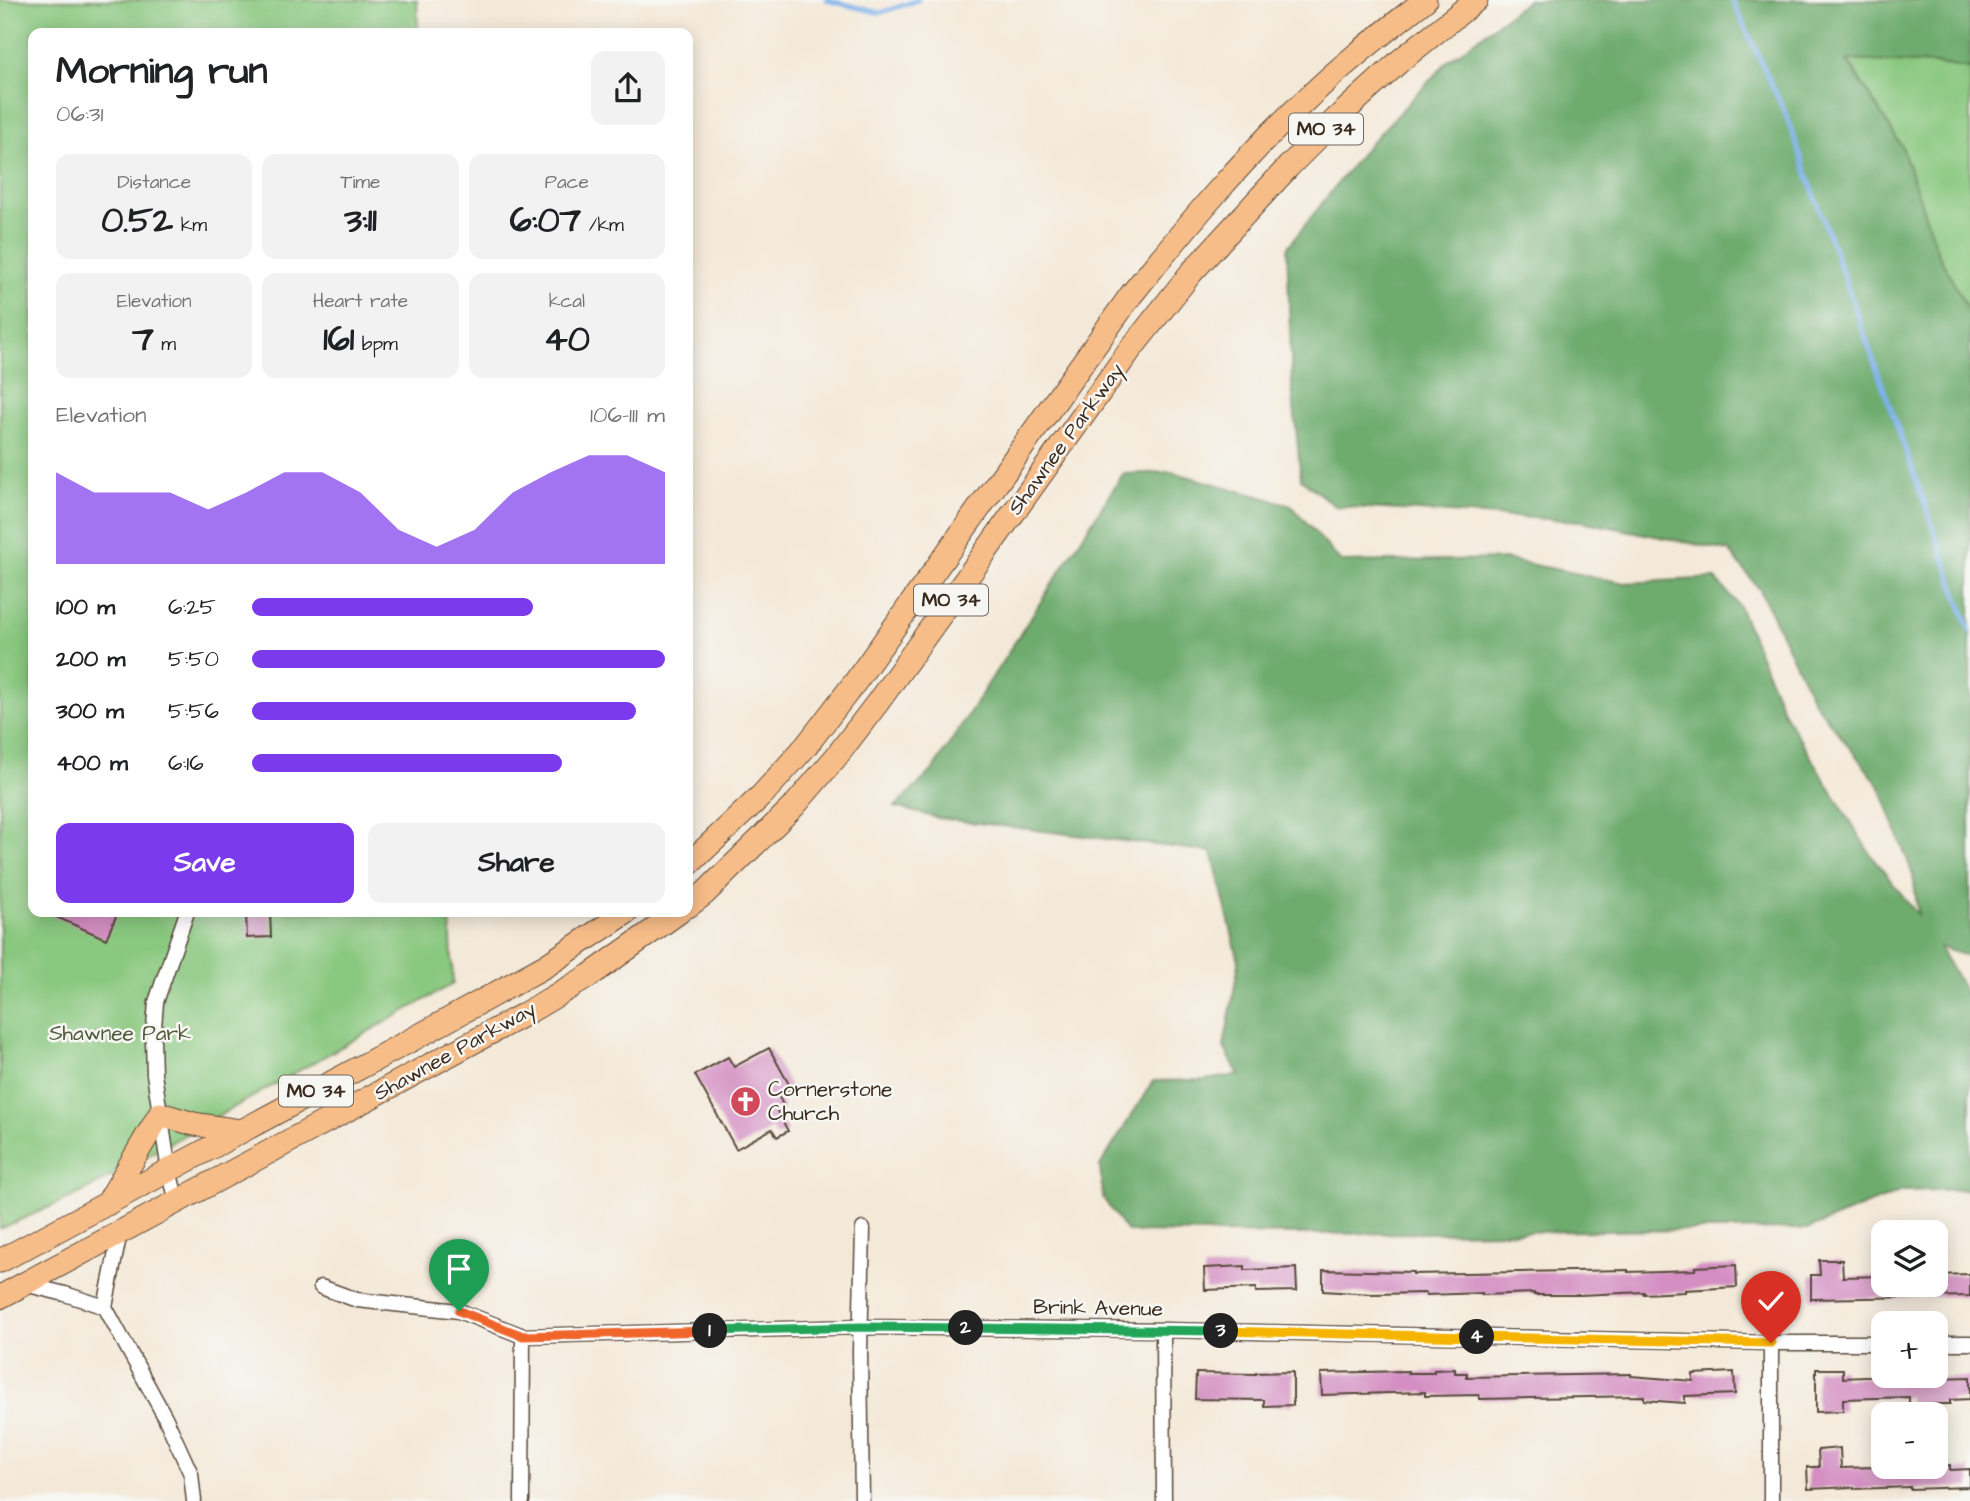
<!DOCTYPE html>
<meta charset="utf-8">
<style>
body{margin:0;font-family:"Architects Daughter",sans-serif;background:#f2f2f2;color:#202124;height:100vh;display:flex;flex-direction:column;font-size:26px;white-space:nowrap}
*{box-sizing:border-box;margin:0}
p{font-size:23px;color:#757577}
.icon{flex:none;width:38px;height:38px;fill:none;stroke:currentColor;stroke-width:2;stroke-linecap:round;stroke-linejoin:round}
.map{position:relative;flex:1;overflow:hidden}
.drawer{position:absolute;left:28px;top:28px;width:665px;height:889px;display:flex;flex-direction:column;background:#fff;border-radius:14px;box-shadow:0 4px 18px #0003}
.drawer>*{flex:none}
.fabs{position:absolute;left:1871px;top:1220px;display:grid;gap:14px}
.fabs a{display:grid;place-items:center;width:77px;height:77px;border-radius:14px;background:#fff;box-shadow:0 4px 18px #0003;font-size:35px}
.pin{position:absolute;display:grid;place-items:center;width:60px;height:60px;color:#fff;margin:-72px -30px;border-radius:50% 50% 50% 0;rotate:-45deg;box-shadow:0 0 7px #0007}
.pin .icon{rotate:45deg}
.km{position:absolute;width:35px;height:35px;margin:-18px;border-radius:50%;background:#222;color:#fff;font-size:19px;line-height:35px;text-align:center}
.round{display:grid;place-items:center;flex:none;width:74px;height:74px;border-radius:14px;background:#f2f2f2}
.headline{display:flex;align-items:center;justify-content:space-between;height:119px;padding:0 28px}
h1{font-size:38px;font-weight:700;line-height:52px}
.stats{display:grid;grid-template-columns:repeat(3,1fr);gap:10px;height:119px;padding:7px 28px}
.stats div{display:grid;align-content:center;border-radius:14px;background:#f2f2f2;text-align:center}
.stats b{font-size:35px;font-weight:700}
.stats small{font-size:19px;font-weight:400}
.stats p{font-size:19px}
.chart{height:196px;padding:14px 28px}
.chart p{display:flex;justify-content:space-between}
.chart svg{width:100%;height:126px;margin-top:7px;fill:#7c3aed;opacity:.7}
.cta{display:flex;gap:14px;margin-top:auto;padding:14px 28px}
.cta a{flex:1;height:80px;border-radius:14px;background:#7c3aed;color:#fff;font-size:28px;font-weight:700;line-height:80px;text-align:center}
.cta a+a{background:#f2f2f2;color:#202124}
ul{padding:0 28px;list-style:none;font-size:23px}
li{display:grid;grid-template-columns:112px 84px 1fr;align-items:center;height:52px}
li i{height:18px;border-radius:9px;background:#7c3aed}
.map>svg:first-child{display:block}
</style>
<div class="map">
<svg width="1970" height="1501" viewBox="0 0 1970 1501">
<rect width="100%" height="100%" fill="#f6f6f2"/>
<filter id="ink" filterUnits="userSpaceOnUse"><feTurbulence type="fractalNoise" baseFrequency=".0143" numOctaves="2"/><feDisplacementMap in="SourceGraphic" scale="14" xChannelSelector="R" yChannelSelector="G"/><feConvolveMatrix kernelMatrix="1 2 1 2 8 2 1 2 1" color-interpolation-filters="sRGB"/></filter>
<filter id="wash" filterUnits="userSpaceOnUse"><feTurbulence type="fractalNoise" baseFrequency=".00686" numOctaves="4" result="noise"/><feDisplacementMap in="SourceGraphic" scale="28" xChannelSelector="R" yChannelSelector="G"/><feGaussianBlur stdDeviation="1.57" result="paint"/><feColorMatrix in="noise" values="0 0 0 0 0 0 0 0 0 0 0 0 0 0 0 0 0 1.4 0 .05"/><feComposite in="paint" operator="in"/></filter>
<g filter="url(#wash)">
<rect width="100%" height="100%" fill="#f4e9d8"/>
<!-- green -->
<path fill="#89c87f" stroke="#62794e" stroke-width="2" d="M 0,0 L 417,0 L 418,33 L 33,33 L 33,912 L 450,912 L 453,984 L 81,1193 L 0,1229 Z
M 1847,59 L 1938,64 L 1970,69 L 1970,314 L 1937,251 L 1902,147 Z"/>
<!-- forest -->
<path fill="#6eac6e" stroke="#546b46" stroke-width="2" d="M 1528,0 L 1970,0 L 1970,69 L 1938,64 L 1847,60 L 1902,147 L 1937,251 L 1970,314 L 1970,957 L 1939,947 L 1970,1000 L 1970,1189 L 1902,1191 L 1808,1229 L 1311,1234 L 1127,1232 L 1103,1198 L 1100,1166 L 1153,1081 L 1204,1080 L 1239,1075 L 1224,1047 L 1239,962 L 1212,852 L 938,818 L 895,807 L 932,771 L 1123,474 L 1172,472 L 1291,505 L 1341,562 L 1504,559 L 1625,583 L 1715,578 L 1739,606 L 1785,715 L 1870,854 L 1918,915 L 1913,875 L 1879,785 L 1814,702 L 1760,590 L 1729,551 L 1581,521 L 1335,506 L 1301,479 L 1292,386 L 1287,248 L 1363,151 L 1447,62 Z"/>
<g fill="none" stroke-linecap="round" stroke-linejoin="round">
<!-- stream -->
<path stroke="#7eb1eb" stroke-width="5" d="M 827,0 L 880,13 L 918,0
M 1732,0 L 1786,115 L 1970,631"/>
</g>
<g id="blocks">
<!-- building -->
<path fill="#d48ec2" d="M 45,912 L 118,912 L 106,939 Z
M 246,912 L 270,912 L 271,937 L 247,938 Z
M 769,1048 L 791,1088 L 778,1095 L 784,1107 L 777,1111 L 788,1131 L 777,1137 L 772,1129 L 736,1149 L 695,1075 L 728,1057 L 734,1067 Z
M 1819,1260 L 1842,1260 L 1843,1277 L 1883,1276 L 1883,1284 L 1936,1284 L 1936,1275 L 1970,1274 L 1970,1296 L 1811,1299 L 1811,1275 L 1820,1275 Z
M 1736,1265 L 1737,1287 L 1685,1290 L 1685,1292 L 1644,1294 L 1644,1292 L 1580,1295 L 1534,1295 L 1534,1293 L 1482,1295 L 1482,1293 L 1426,1295 L 1426,1293 L 1372,1294 L 1323,1291 L 1323,1270 L 1413,1272 L 1413,1274 L 1628,1270 L 1628,1272 L 1695,1270 L 1695,1267 Z
M 1245,1266 L 1245,1270 L 1296,1268 L 1297,1291 L 1256,1292 L 1256,1288 L 1205,1290 L 1204,1268 Z
M 1455,1369 L 1455,1373 L 1467,1373 L 1467,1377 L 1631,1374 L 1631,1376 L 1693,1381 L 1693,1374 L 1734,1372 L 1735,1394 L 1685,1396 L 1685,1403 L 1644,1400 L 1644,1396 L 1479,1399 L 1479,1395 L 1425,1396 L 1425,1392 L 1322,1395 L 1321,1373 L 1408,1371 L 1408,1373 L 1434,1373 L 1434,1370 Z
M 1816,1369 L 1843,1369 L 1843,1378 L 1889,1376 L 1938,1376 L 1938,1378 L 1970,1377 L 1970,1399 L 1950,1400 L 1950,1404 L 1909,1404 L 1909,1397 L 1843,1399 L 1843,1411 L 1816,1412 Z
M 1293,1372 L 1293,1405 L 1264,1406 L 1264,1400 L 1195,1399 L 1196,1373 L 1256,1374 L 1256,1373 Z
M 1840,1448 L 1841,1468 L 1950,1465 L 1950,1470 L 1970,1469 L 1970,1487 L 1910,1489 L 1910,1487 L 1854,1489 L 1854,1487 L 1808,1489 L 1807,1467 L 1819,1467 L 1818,1450 Z"/>
</g>
</g>
<g filter="url(#ink)">
<use href="#blocks" fill-opacity="0" stroke="#57473a" stroke-width="2"/>
<g fill="none" stroke-linecap="round" stroke-linejoin="round">
<defs>
<path id="minor" d="M 177,1201 L 169,1171 L 154,1074 L 153,1040 L 156,1002 L 187,912
M 24,1284 L 65,1294 L 105,1307 L 120,1232
M 321,1287 L 357,1300 L 459,1311 L 523,1336 L 862,1327 L 1163,1330 L 1771,1343 L 1883,1343
M 105,1307 L 165,1417 L 191,1474 L 194,1501
M 1163,1330 L 1164,1501
M 1936,1343 L 1970,1343
M 522,1501 L 523,1336
M 862,1501 L 860,1351 L 863,1229
M 1771,1501 L 1771,1343"/>
<path id="trunk" d="M 688,865 L 762,795 L 806,746 L 856,681 L 1131,295 C 1187,226 1244,156 1310,96 C 1346,61 1386,31 1425,0
M 688,906 L 704,894 L 795,805 L 836,757 L 878,702 L 1130,350 L 1191,273 L 1289,166 L 1336,119 L 1401,60 L 1476,0
M 107,1204 L 160,1114 L 194,1124 L 241,1131
M 0,1261 L 426,1032 L 547,965 L 627,912
M 0,1297 L 523,1015 L 589,976 L 679,912"/>
</defs>
<!-- minor casing -->
<use href="#minor" stroke="#57473a" stroke-width="17"/>
<!-- trunk casing -->
<use href="#trunk" stroke="#57473a" stroke-width="25"/>
<!-- minor -->
<use href="#minor" stroke="#fff" stroke-width="14"/>
<!-- trunk -->
<use href="#trunk" stroke="#f7bd88" stroke-width="23"/>
</g>
</g>
<g fill="none" stroke-linecap="round" stroke-linejoin="round" filter="url(#ink)">
<defs>
<path id="split-1" d="M 459,1311 L 523,1336 L 710,1331"/>
<path id="split-2" d="M 710,1331 L 862,1327 L 966,1328"/>
<path id="split-3" d="M 966,1328 L 1221,1331"/>
<path id="split-4" d="M 1221,1331 L 1477,1337"/>
<path id="split-5" d="M 1477,1337 L 1771,1343"/>
</defs>
<!-- split-1 casing -->
<use href="#split-1" stroke="#fff" stroke-width="14"/>
<!-- split-2 casing -->
<use href="#split-2" stroke="#fff" stroke-width="14"/>
<!-- split-3 casing -->
<use href="#split-3" stroke="#fff" stroke-width="14"/>
<!-- split-4 casing -->
<use href="#split-4" stroke="#fff" stroke-width="14"/>
<!-- split-5 casing -->
<use href="#split-5" stroke="#fff" stroke-width="14"/>
<!-- split-1 -->
<use href="#split-1" stroke="#f0652b" stroke-width="9"/>
<!-- split-2 -->
<use href="#split-2" stroke="#22a559" stroke-width="9"/>
<!-- split-3 -->
<use href="#split-3" stroke="#22a559" stroke-width="9"/>
<!-- split-4 -->
<use href="#split-4" stroke="#f5b400" stroke-width="9"/>
<!-- split-5 -->
<use href="#split-5" stroke="#f5b400" stroke-width="9"/>
</g>
<!-- icons -->
<defs>
<symbol id="church-disc" viewBox="-11 -11 22 22"><circle r="9.5" fill="#d1495b" stroke="#f6f6f2"/><path d="M-1.2-6h2.4v3.5h3.3v2.4h-3.3V6h-2.4V-.1h-3.3v-2.4h3.3Z" fill="#fff"/></symbol>
</defs>
<g fill-rule="evenodd">
<use href="#church-disc" x="728" y="1084" width="35" height="35"/>
</g>
<g text-anchor="middle" dominant-baseline="central" stroke-width="5" stroke-linejoin="round" paint-order="stroke">
<!-- shield labels -->
<g fill="#f6f6f2" stroke="#73675e" stroke-width="2">
<rect x="1289" y="113.5" width="74" height="31" rx="5"/>
<rect x="914" y="584.5" width="74" height="31" rx="5"/>
<rect x="279" y="1075.5" width="74" height="31" rx="5"/>
</g>
<g font-size="19" font-weight="bold" fill="#3b2a1e">
<text x="1326" y="129">MO 34</text>
<text x="951" y="600">MO 34</text>
<text x="316" y="1091">MO 34</text>
</g>
<!-- street labels -->
<g font-size="21" fill="#3b2a1e" stroke="#f6f6f2">
<text transform="translate(1066 439) rotate(-54)">Shawnee Parkway</text>
<text transform="translate(455 1051) rotate(-29)">Shawnee Parkway</text>
<text transform="translate(1098 1308) rotate(1)">Brink Avenue</text>
</g>
<!-- park labels -->
<g font-size="21" fill="#52593b" stroke="#f6f6f2">
<text x="120" y="1033">Shawnee Park</text>
</g>
<!-- poi labels -->
<g font-size="21" fill="#3b2a1e" stroke="#f6f6f2" text-anchor="start">
<text x="768" y="1089">Cornerstone<tspan x="768" dy="24">Church</tspan></text>
</g>
</g>
</svg>
<div class="fabs">
<a><svg class="icon" aria-label="layers" viewBox="0 0 24 24"><path d="M12 4l9 5-9 5-9-5zM3 14l9 5 9-5"/></svg></a>
<a>+</a>
<a>−</a>
</div>
<div class="pin" style="left:459px;top:1311px;background:#1e9e55"><svg class="icon" aria-label="arrive" viewBox="0 0 24 24"><path d="M6 21V4h12l-3 4 3 4H6"/></svg></div>
<div class="pin" style="left:1771px;top:1343px;background:#d93025"><svg class="icon" aria-label="check" viewBox="0 0 24 24"><path d="M5 12l5 5 9-10"/></svg></div>
<b class="km" style="left:710px;top:1331px">1</b>
<b class="km" style="left:966px;top:1328px">2</b>
<b class="km" style="left:1221px;top:1331px">3</b>
<b class="km" style="left:1477px;top:1337px">4</b>
<section class="drawer">
<div class="headline"><div><h1>Morning run</h1><p>06:31</p></div><a class="round"><svg class="icon" aria-label="share" viewBox="0 0 24 24"><path d="M12 15V3M7 8l5-5 5 5M5 13v7h14v-7"/></svg></a></div>
<div class="stats">
<div><p>Distance</p><b>0.52<small> km</small></b></div>
<div><p>Time</p><b>3:11</b></div>
<div><p>Pace</p><b>6:07<small> /km</small></b></div>
</div>
<div class="stats">
<div><p>Elevation</p><b>7<small> m</small></b></div>
<div><p>Heart rate</p><b>161<small> bpm</small></b></div>
<div><p>kcal</p><b>40</b></div>
</div>
<div class="chart"><p><span>Elevation</span>106–111 m</p>
<svg viewBox="0 0 160 44" preserveAspectRatio="none"><path d="M0 44V12L10 19L20 19L30 19L40 25L50 19L60 12L70 12L80 19L90 32L100 38L110 32L120 19L130 12L140 6L150 6L160 12V44z"/></svg>
</div>
<ul>
<li><b>100 m</b>6:25<i style="width:68%"></i></li>
<li><b>200 m</b>5:50<i style="width:100%"></i></li>
<li><b>300 m</b>5:56<i style="width:93%"></i></li>
<li><b>400 m</b>6:16<i style="width:75%"></i></li>
</ul>
<div class="cta"><a>Save</a><a>Share</a></div>
</section>
</div>
